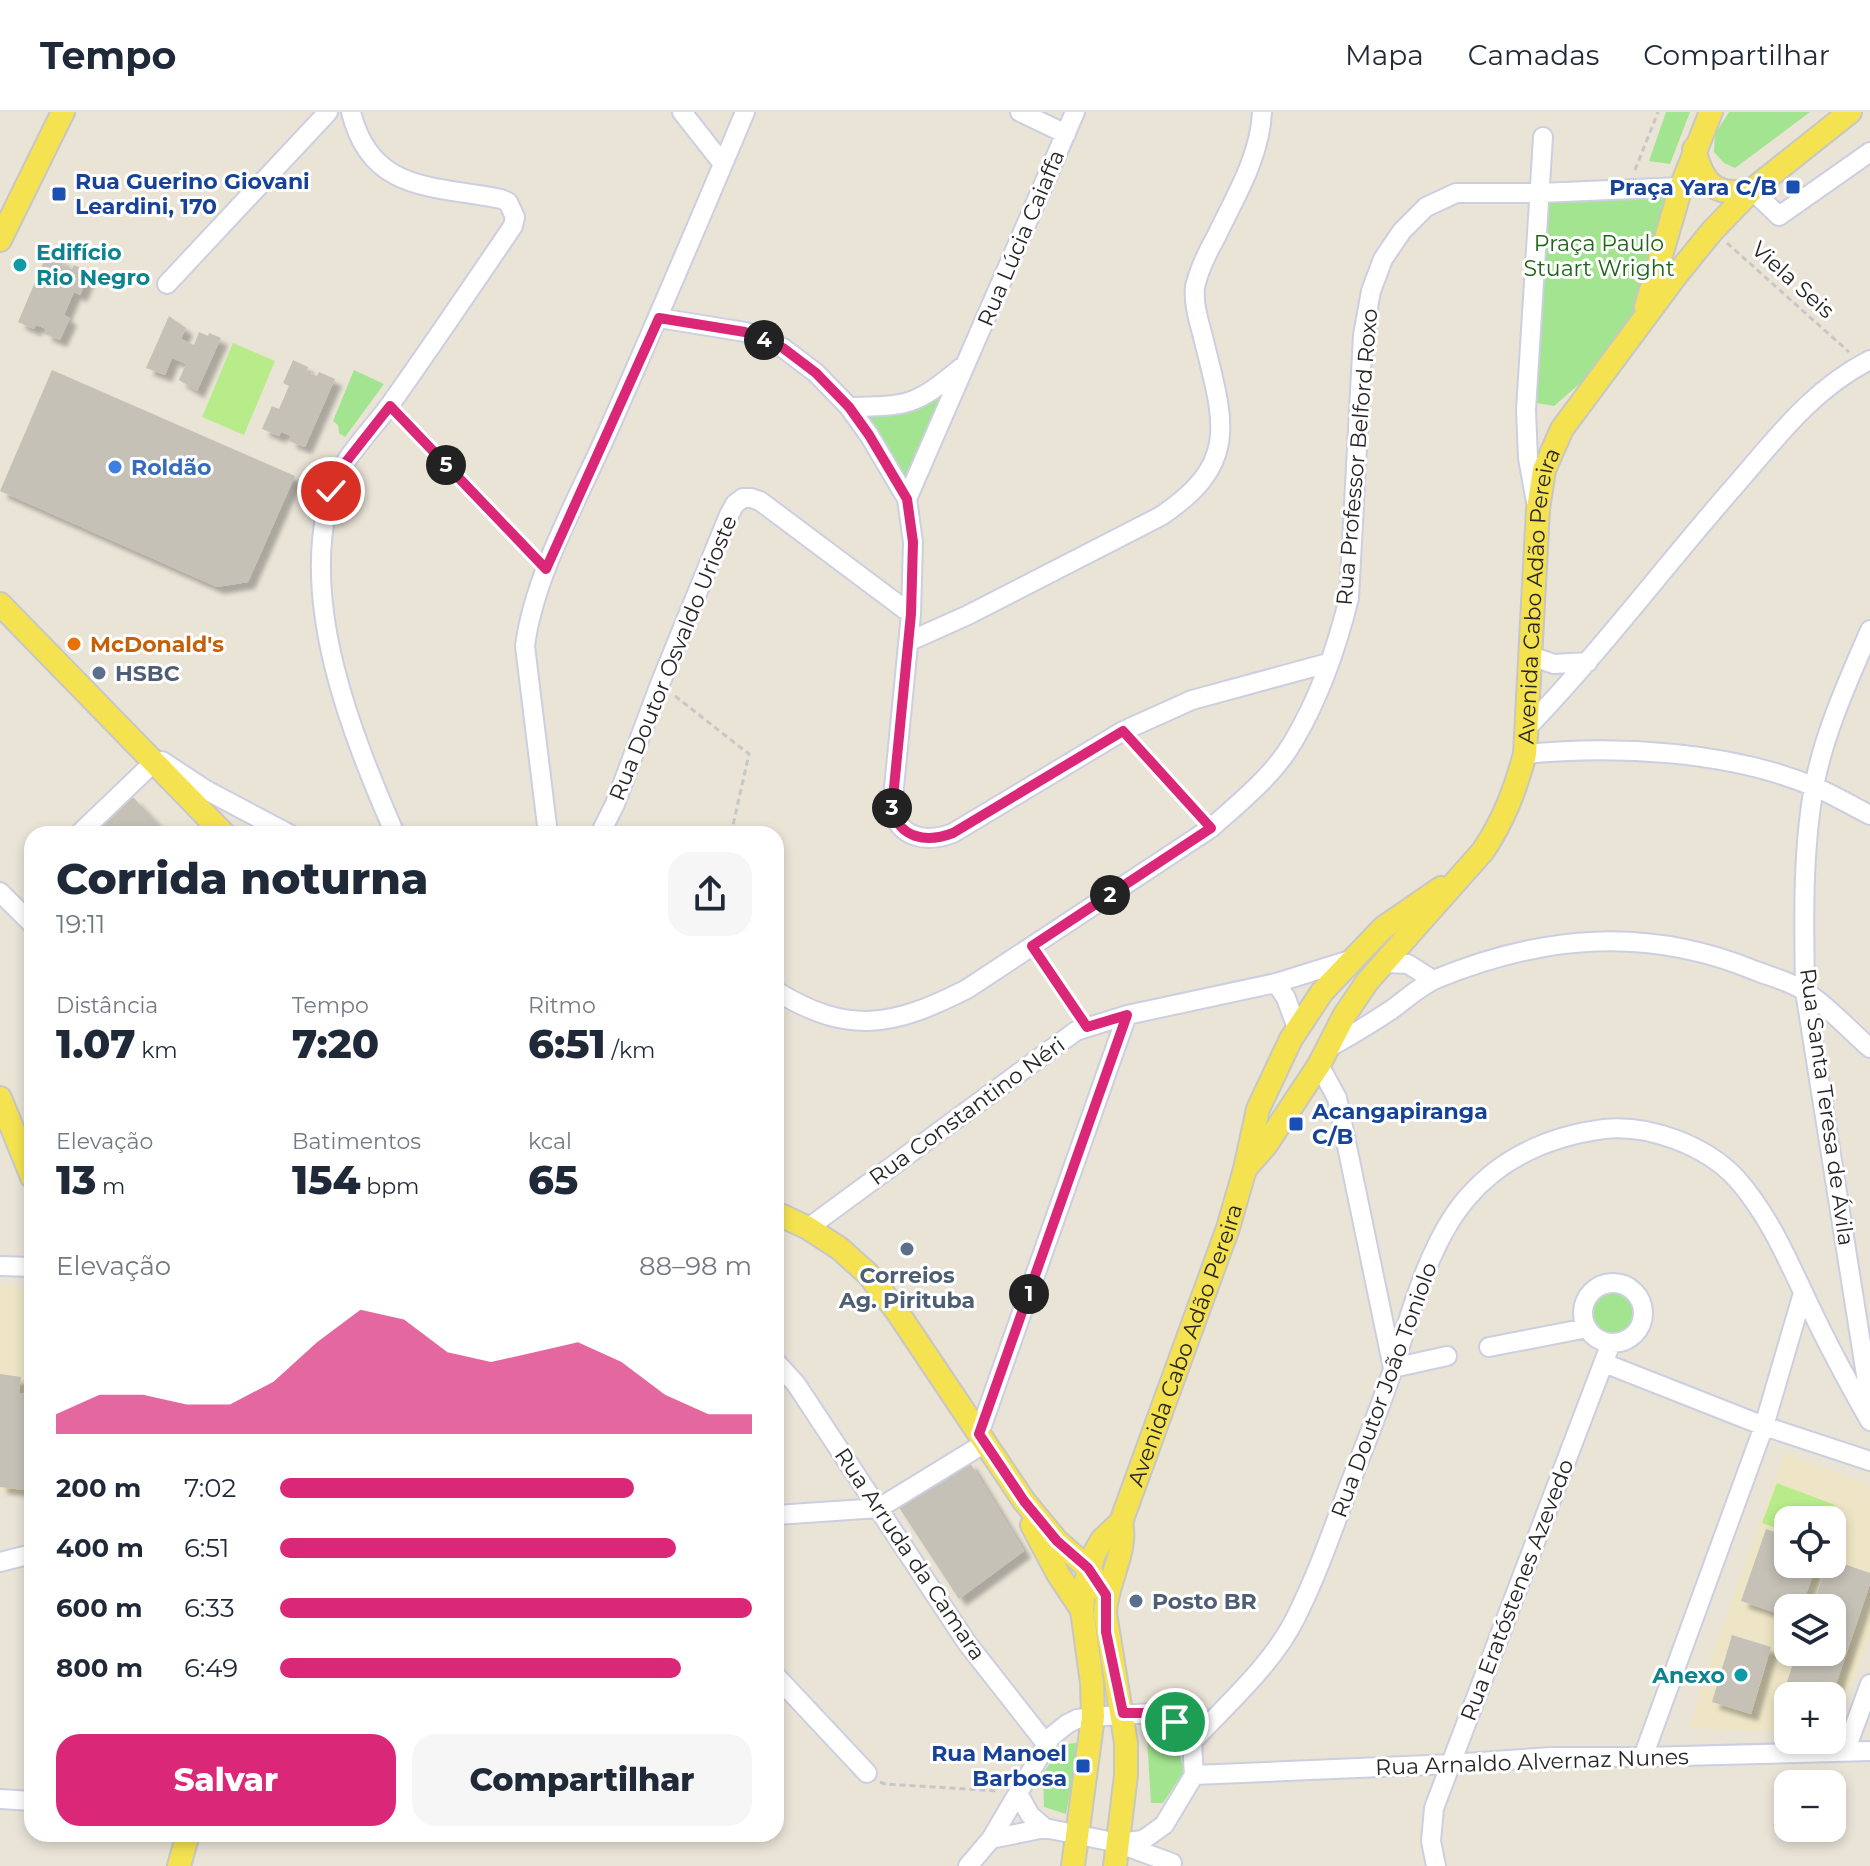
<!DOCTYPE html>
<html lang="pt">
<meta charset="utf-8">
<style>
body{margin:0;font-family:Montserrat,sans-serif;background:#f6f6f7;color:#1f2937;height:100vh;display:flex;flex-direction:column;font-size:30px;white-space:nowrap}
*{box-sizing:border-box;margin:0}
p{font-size:26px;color:#747a83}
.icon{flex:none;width:44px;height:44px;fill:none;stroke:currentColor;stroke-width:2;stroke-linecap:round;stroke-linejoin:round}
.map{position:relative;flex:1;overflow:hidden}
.panel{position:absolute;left:24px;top:714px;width:760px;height:1016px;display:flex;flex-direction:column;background:#fff;border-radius:24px;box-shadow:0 4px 12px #0003}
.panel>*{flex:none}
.buttons{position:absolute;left:1774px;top:1394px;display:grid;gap:16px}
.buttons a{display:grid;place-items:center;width:72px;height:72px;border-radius:16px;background:#fff;box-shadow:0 4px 12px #0003;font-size:40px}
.pin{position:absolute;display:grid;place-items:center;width:68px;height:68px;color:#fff;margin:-34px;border:4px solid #fff;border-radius:50%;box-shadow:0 2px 8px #0007}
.km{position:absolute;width:40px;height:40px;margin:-20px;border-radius:50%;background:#222;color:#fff;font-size:22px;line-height:40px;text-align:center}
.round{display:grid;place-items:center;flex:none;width:84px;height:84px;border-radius:24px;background:#f6f6f7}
.head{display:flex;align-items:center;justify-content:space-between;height:136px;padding:0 32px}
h1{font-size:44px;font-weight:800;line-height:60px}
.stats{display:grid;grid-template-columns:repeat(3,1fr);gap:12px;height:136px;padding:8px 32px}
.stats div{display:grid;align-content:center}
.stats b{font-size:40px;font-weight:800}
.stats small{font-size:22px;font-weight:400}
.stats p{font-size:22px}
.chart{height:224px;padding:16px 32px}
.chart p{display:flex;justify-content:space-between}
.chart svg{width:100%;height:144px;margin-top:8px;fill:#db2777;opacity:.7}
.action{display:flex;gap:16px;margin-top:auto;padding:16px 32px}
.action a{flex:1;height:92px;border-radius:24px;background:#db2777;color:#fff;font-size:32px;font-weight:800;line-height:92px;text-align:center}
.action a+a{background:#f6f6f7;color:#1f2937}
ul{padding:0 32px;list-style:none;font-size:26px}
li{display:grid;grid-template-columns:128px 96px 1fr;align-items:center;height:60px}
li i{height:20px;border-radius:10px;background:#db2777}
header{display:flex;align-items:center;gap:48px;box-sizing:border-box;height:112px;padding:0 40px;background:#fff;border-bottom:2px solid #e0e1e3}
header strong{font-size:38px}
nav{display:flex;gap:44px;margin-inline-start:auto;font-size:28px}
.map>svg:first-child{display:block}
</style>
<header>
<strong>Tempo</strong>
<nav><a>Mapa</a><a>Camadas</a><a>Compartilhar</a></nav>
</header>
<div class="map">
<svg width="1870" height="1754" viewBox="0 0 1870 1754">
<defs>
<filter id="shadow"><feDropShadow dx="7" dy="7" stdDeviation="2" flood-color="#0004"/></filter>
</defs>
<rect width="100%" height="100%" fill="#eae4d7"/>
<!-- education -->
<path fill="#ede5c5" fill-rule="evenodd" d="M 0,1173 L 32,1175 L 32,1384 L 0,1380 Z
M 1785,1341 L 1866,1371 L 1870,1379 L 1870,1523 L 1833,1620 L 1832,1584 L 1788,1584 L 1788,1620 L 1689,1616 L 1709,1552 ZM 1788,1408 L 1832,1408 L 1832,1452 L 1788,1452 ZM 1788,1496 L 1832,1496 L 1832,1540 L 1788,1540 Z"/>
<!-- green -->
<path fill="#a3e490" d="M 1666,0 L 1690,0 L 1670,52 L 1649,49 Z
M 1729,0 L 1810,0 L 1735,56 L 1724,51 L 1714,40 L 1715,22 Z
M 1676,79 L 1638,196 L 1598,256 L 1554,294 L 1537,291 L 1548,91 Z
M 354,258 L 384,272 L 345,325 L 339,321 L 338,313 L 333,309 Z
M 948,273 L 905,370 L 866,303 Z
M1590 1200a23 23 0 1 1 46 0a23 23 0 1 1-46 0Z
M 1147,1626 L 1167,1626 L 1179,1640 L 1184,1659 L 1163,1691 L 1151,1691 Z
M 1080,1630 L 1066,1702 L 1044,1695 L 1043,1661 L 1063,1633 Z"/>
<!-- pitch -->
<path fill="#b8ec8b" d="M 233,231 L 275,249 L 244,323 L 202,305 Z
M 1777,1371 L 1835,1393 L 1829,1408 L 1788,1408 L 1788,1420 L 1762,1411 Z"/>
<!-- building -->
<path fill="#c5c1b7" filter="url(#shadow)" d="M 47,142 L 64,148 L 62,153 L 72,157 L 74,153 L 90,160 L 80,183 L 74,180 L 64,203 L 70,206 L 60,228 L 45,222 L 46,217 L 36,213 L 34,217 L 18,210 Z
M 169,204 L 186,216 L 181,227 L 194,233 L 199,220 L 208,224 L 209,221 L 221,226 L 197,279 L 179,268 L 186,252 L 172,246 L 165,263 L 146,256 Z
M 293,248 L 308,255 L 306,260 L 317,264 L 319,260 L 335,267 L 305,335 L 289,329 L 291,324 L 281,320 L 279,324 L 262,317 L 272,294 L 279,297 L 289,274 L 283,271 Z
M 52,258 L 295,364 L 248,470 L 217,475 L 0,379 Z
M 133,685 L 168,722 L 94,722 Z
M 0,1262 L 21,1265 L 19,1281 L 32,1283 L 32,1379 L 0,1375 Z
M 969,1349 L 1024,1439 L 959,1487 L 898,1394 Z
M 1766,1417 L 1788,1425 L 1788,1452 L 1817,1452 L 1801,1496 L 1788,1496 L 1788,1505 L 1741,1489 Z
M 1832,1448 L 1870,1461 L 1870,1472 L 1832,1584 L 1788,1584 L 1788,1603 L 1777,1599 L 1797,1540 L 1832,1540 L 1832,1496 L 1812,1496 L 1827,1452 L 1832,1452 Z
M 1732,1523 L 1771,1535 L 1751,1602 L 1712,1590 Z"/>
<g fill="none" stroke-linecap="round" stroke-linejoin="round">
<defs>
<path id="minor" d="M 351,0 C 371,81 433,73 501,87 L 508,90 L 515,105 L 513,114 C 473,173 433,232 392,290 C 371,320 341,346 331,381 C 298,490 352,623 395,722
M 682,0 L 723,52
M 1020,0 L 1066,22
M 1752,78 L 1779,104 L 1870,40
M 167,172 L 328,0
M 659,206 L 745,220 L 783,236 L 816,261 L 849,295 L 869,323 L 907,387 L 913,430 L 911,502 L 892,696 C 899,727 927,731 953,721 L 1123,619 L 1192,588 L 1328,551
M 849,295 C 909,294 915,294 962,255
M 907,387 L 1075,0
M 1536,390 L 1528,346 L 1526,298 L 1543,25
M 1870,518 C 1848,569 1824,621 1814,675 C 1802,741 1804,812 1805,879 L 1870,1288
M 910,529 L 968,503 L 1161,404 C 1240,351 1224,310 1204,229 C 1200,212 1193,193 1195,175 C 1199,157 1207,141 1216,125 C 1235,85 1260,45 1262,0
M 1531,544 L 1554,552 L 1588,550
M 1527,616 C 1600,540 1664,455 1733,376 C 1775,328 1812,277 1870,248
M 1525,642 C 1616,633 1730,639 1815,675 C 1834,683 1852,694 1870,703
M 162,649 L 206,678 L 289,722
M 79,722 L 152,652
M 548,722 L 525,534 C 534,463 579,385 608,319 C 655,213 700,107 745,0
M 600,722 L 615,692 L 660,572 L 729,403 L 735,392 L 743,386 L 751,386 L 760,389 L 911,502
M 0,780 L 32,812
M 1384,851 L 1408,852 L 1433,868
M 1276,871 L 1286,886 L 1297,916
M 776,879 C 849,924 894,914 967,877 L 1211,716 C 1240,690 1273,664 1293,630 C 1319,586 1337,535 1349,486 L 1363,223 L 1371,179 L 1383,147 L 1402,119 L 1426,95 L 1456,81 L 1540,81 L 1681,75
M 1328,936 C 1350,924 1370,912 1391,898 C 1405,888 1420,874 1436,867 C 1543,823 1647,814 1756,859 C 1772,865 1792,870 1806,880 C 1829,895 1849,918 1870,936
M 1319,953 L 1337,986 L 1393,1256 L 1447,1244
M 808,1116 L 1076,919 L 1127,903 L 1276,871 L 1353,847
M 0,1154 L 32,1155
M1583 1201a30 30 0 1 1 60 0a30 30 0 1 1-60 0Z
M 1489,1235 L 1587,1216
M 776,1250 L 796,1272 L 967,1531 L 1047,1633
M 1604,1251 L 1764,1314 L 1870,1349
M 979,1322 L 1127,903
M 776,1403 L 879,1396 L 985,1331
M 0,1450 L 32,1442
M 776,1564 L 867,1661
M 1192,1630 C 1228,1591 1273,1552 1296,1505 C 1316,1465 1331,1423 1346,1382 C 1362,1340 1379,1299 1393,1257 C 1410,1203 1429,1130 1467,1086 C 1502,1045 1551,1024 1604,1017 C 1648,1012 1705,1033 1736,1066 C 1770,1104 1789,1151 1811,1197 C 1829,1235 1849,1272 1870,1309
M 1845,1640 L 1870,1572
M 1643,1645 L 1764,1314 L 1803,1181
M 1194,1663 L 1451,1652 L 1551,1645 L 1643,1645 L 1870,1639
M 0,1687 L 32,1689
M 991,1727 L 1045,1716
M 1120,1732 L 1172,1751
M 968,1754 L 991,1727 L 1051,1625 L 1067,1612 L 1077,1607 L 1093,1605 L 1150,1601 L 1175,1610 L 1192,1630 L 1194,1663 L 1164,1713 L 1143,1728 L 1118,1731 L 1045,1716 L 1030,1703 L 1019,1683
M 1436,1754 L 1431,1729 L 1434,1696 L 1611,1231"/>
<g id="major">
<path d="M 1694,37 C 1703,71 1715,86 1752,78"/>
<path d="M 0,128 L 63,0"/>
<path d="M 1646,195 L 1681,75 L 1711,0"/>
<path d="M 0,492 L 224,722"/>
<path d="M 0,986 L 32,1065"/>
<path id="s1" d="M 1245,1057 L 1266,1033 L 1319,953 L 1344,904 L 1367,870 L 1483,739 C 1504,708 1515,678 1525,642 L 1538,397 L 1544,358 L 1562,317 L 1678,161 L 1713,118 L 1752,78 L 1850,0"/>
<path d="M 776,1101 L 808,1116 L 839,1136 L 868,1162 L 896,1198 L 1024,1389 L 1057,1429 L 1088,1456 L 1106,1483"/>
<path d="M 1032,1413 L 1058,1462 L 1082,1498"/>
<path d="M 179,1754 L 188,1722"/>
<path id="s2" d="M 1073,1754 L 1093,1605 L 1092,1571 L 1082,1498 L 1084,1476 L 1094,1442 L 1102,1428 L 1121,1410 L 1125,1399 L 1228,1116 L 1245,1057 L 1258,997 L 1291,927 L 1322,880 L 1383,816 L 1441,776"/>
<path d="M 1115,1754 L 1126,1663 L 1126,1631 L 1105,1501 C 1106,1470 1128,1440 1121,1410"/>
</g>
</defs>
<!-- minor casing -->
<use href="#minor" stroke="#cccee1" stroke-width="22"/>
<!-- major casing -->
<use href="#major" stroke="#c7c7c7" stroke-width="26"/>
<!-- path -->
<path stroke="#c7c7c7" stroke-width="3" stroke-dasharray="6 4" stroke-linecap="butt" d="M 1635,58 L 1658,0
M 1727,131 L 1849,240
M 402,307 L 533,443
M 675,584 L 749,642 L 731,722
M 1136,634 L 1199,702
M 1041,847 L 1077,900
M 880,1670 L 885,1672 L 999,1679"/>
<!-- minor -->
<use href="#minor" stroke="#fff" stroke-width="18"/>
<!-- major -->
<use href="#major" stroke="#f5e251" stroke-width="22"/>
</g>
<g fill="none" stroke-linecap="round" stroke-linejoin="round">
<defs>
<path id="route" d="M 331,379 L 342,355 L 390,294 L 546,457 L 659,206 L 745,220 L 783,236 L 816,261 L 849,295 L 869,323 L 907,387 L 913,430 L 911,502 L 892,696 C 899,727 927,731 953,721 L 1123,619 L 1211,716 L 1032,834 L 1087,915 L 1127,903 L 979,1322 L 1024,1389 L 1057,1429 L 1088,1456 L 1106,1483 L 1106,1520 L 1123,1601 L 1150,1601 L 1175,1610"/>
</defs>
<!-- route casing -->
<use href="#route" stroke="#fff" stroke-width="16"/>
<!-- route -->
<use href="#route" stroke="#db2777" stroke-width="10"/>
</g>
<!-- markers -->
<g fill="#1a4fb4" stroke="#fff" stroke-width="3">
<rect x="1785" y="67" width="16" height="16" rx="4"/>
<rect x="51" y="74" width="16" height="16" rx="4"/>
<rect x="1288" y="1004" width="16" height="16" rx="4"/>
<rect x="1075" y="1646" width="16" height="16" rx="4"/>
</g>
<g fill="#0f9aa8" stroke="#fff" stroke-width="3">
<circle cx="20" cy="153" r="8"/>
<circle cx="1741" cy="1563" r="8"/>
</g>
<circle fill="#3f7fe0" stroke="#fff" stroke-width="3" cx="115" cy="355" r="8"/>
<circle fill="#e8710a" stroke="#fff" stroke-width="3" cx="74" cy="532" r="8"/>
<g fill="#5c6f8a" stroke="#fff" stroke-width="3">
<circle cx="99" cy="561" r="8"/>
<circle cx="907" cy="1137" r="8"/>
<circle cx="1136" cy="1489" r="8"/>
</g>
<g text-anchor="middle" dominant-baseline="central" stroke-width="6" stroke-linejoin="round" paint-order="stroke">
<!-- transit labels -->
<g font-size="22" font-weight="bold" fill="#164399" stroke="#fff" text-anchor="start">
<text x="75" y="69">Rua Guerino Giovani<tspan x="75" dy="25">Leardini, 170</tspan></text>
<text x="1777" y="75" text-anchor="end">Praça Yara C/B</text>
<text x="1312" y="999">Acangapiranga<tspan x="1312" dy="25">C/B</tspan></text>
<text x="1067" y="1641" text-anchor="end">Rua Manoel<tspan x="1067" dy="25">Barbosa</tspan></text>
</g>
<!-- street labels -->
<g font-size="22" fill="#262626" stroke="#fff">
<text transform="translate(1021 126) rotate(-67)">Rua Lúcia Caiaffa</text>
<text transform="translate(1793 168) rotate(42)">Viela Seis</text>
<text transform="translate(1357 345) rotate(-85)">Rua Professor Belford Roxo</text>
<text stroke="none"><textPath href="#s1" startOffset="664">Avenida Cabo Adão Pereira</textPath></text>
<text transform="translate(673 546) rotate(-68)">Rua Doutor Osvaldo Urioste</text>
<text transform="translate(1827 995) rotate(82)">Rua Santa Teresa de Ávila</text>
<text transform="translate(967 999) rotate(-36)">Rua Constantino Néri</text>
<text stroke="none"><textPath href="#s2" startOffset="546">Avenida Cabo Adão Pereira</textPath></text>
<text transform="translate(1384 1278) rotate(-70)">Rua Doutor João Toniolo</text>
<text transform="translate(910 1442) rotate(56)">Rua Arruda da Camara</text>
<text transform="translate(1517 1478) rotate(-69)">Rua Eratóstenes Azevedo</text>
<text transform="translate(1532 1650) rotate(-2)">Rua Arnaldo Alvernaz Nunes</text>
</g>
<!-- park labels -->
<g font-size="22" fill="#1d6416" stroke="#fff">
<text x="1599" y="131">Praça Paulo<tspan x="1599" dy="25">Stuart Wright</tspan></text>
</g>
<!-- culture labels -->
<g font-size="22" font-weight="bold" fill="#0d838f" stroke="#fff" text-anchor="start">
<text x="36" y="140">Edifício<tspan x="36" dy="25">Rio Negro</tspan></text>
<text x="1725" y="1563" text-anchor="end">Anexo</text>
</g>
<!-- shop labels -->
<g font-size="22" font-weight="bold" fill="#366cbe" stroke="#fff" text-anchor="start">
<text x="131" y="355">Roldão</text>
</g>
<!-- food labels -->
<g font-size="22" font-weight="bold" fill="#c56008" stroke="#fff" text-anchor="start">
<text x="90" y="532">McDonald's</text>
</g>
<!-- service labels -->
<g font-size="22" font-weight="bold" fill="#4e5e75" stroke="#fff" text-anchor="start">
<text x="115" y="561">HSBC</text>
<text x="907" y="1163" text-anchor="middle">Correios<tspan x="907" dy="25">Ag. Pirituba</tspan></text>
<text x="1152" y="1489">Posto BR</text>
</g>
</g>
</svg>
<div class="buttons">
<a><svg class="icon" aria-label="locate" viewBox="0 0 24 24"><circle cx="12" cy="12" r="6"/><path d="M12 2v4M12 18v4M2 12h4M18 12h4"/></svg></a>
<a><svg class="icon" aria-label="layers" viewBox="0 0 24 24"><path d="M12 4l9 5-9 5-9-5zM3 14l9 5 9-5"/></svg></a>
<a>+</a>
<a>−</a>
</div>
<div class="pin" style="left:1175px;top:1610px;background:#1e9e55"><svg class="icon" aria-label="arrive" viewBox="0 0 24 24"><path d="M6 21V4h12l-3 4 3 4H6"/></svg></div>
<div class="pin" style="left:331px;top:379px;background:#d93025"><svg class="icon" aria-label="check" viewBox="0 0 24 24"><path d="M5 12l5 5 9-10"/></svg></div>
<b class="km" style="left:1029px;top:1182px">1</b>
<b class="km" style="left:1110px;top:783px">2</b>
<b class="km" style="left:892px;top:696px">3</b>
<b class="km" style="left:764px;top:228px">4</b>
<b class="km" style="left:446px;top:353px">5</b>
<section class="panel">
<div class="head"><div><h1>Corrida noturna</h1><p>19:11</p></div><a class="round"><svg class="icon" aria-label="share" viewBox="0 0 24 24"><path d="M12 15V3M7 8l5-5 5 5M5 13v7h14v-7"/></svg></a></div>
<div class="stats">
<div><p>Distância</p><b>1.07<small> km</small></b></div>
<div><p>Tempo</p><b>7:20</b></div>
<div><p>Ritmo</p><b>6:51<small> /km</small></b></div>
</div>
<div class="stats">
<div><p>Elevação</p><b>13<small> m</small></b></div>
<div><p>Batimentos</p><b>154<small> bpm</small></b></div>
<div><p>kcal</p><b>65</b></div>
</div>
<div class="chart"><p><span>Elevação</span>88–98 m</p>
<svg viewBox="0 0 160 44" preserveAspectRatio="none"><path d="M0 44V38L10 32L20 32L30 35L40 35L50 28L60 16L70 6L80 9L90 19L100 22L110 19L120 16L130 22L140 32L150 38L160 38V44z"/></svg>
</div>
<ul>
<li><b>200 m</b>7:02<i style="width:75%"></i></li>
<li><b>400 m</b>6:51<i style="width:84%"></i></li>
<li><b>600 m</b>6:33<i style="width:100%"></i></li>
<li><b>800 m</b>6:49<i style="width:85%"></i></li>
</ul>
<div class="action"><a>Salvar</a><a>Compartilhar</a></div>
</section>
</div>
